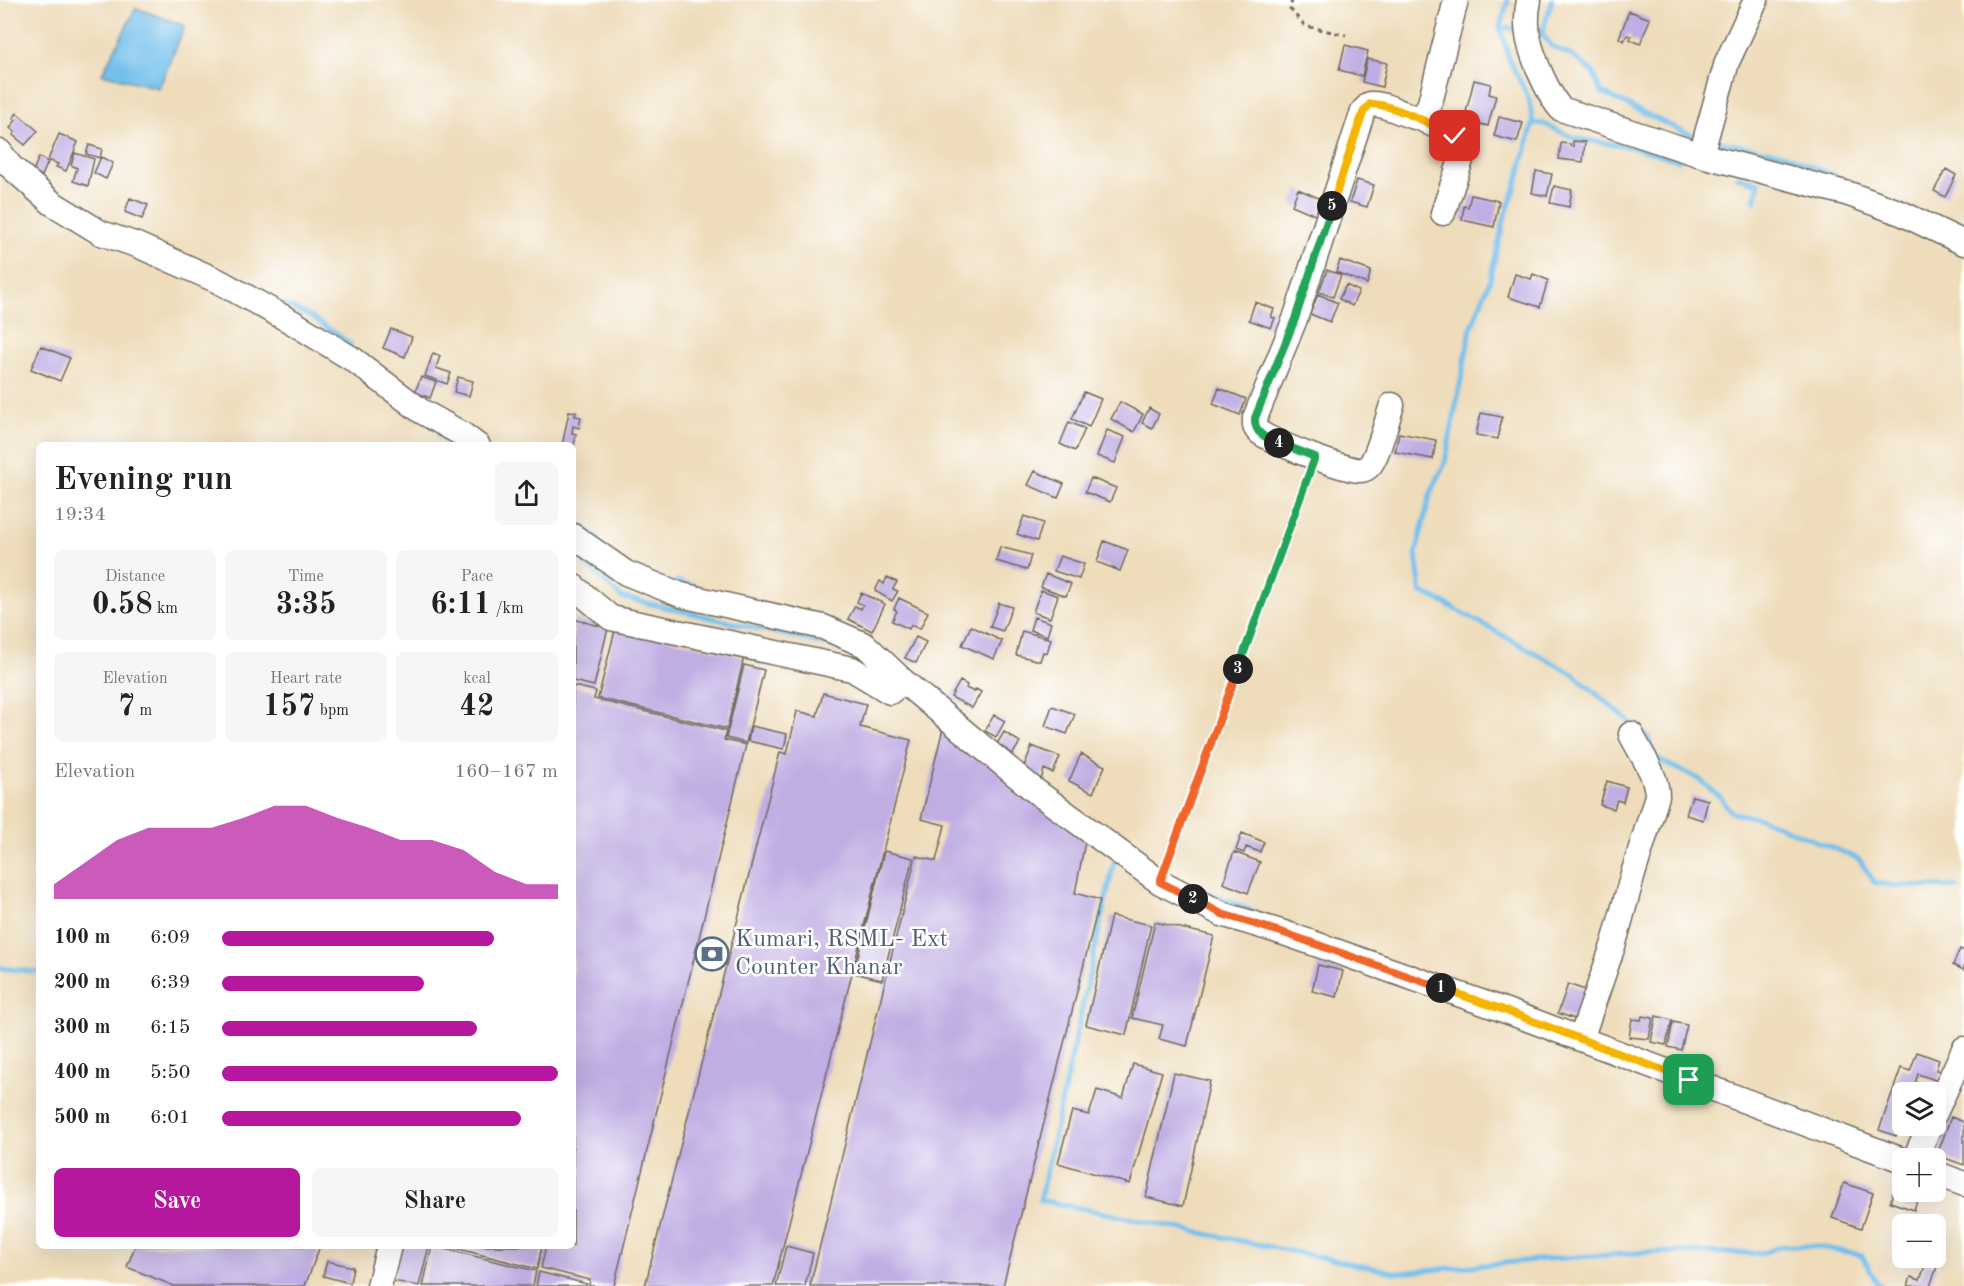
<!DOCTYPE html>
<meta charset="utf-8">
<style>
body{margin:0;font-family:"Old Standard TT",serif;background:#f6f6f6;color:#222;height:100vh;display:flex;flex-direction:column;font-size:22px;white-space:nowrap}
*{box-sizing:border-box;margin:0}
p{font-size:20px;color:#767676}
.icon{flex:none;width:33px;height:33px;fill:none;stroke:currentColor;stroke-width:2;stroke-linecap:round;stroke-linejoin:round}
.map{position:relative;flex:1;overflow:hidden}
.details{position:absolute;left:36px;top:442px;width:540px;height:807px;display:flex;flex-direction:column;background:#fff;border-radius:9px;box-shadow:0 6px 24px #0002}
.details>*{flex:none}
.fabs{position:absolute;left:1892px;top:1082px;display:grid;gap:12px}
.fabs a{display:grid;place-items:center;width:54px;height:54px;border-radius:9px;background:#fff;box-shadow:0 6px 24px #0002;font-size:30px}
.pin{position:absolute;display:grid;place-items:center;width:51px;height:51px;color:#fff;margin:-26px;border-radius:12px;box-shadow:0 3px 9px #0006}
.km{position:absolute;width:30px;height:30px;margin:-15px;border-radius:50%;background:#222;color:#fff;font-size:16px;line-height:30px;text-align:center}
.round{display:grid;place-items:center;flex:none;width:63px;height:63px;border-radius:9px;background:#f6f6f6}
.summary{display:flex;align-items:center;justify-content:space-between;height:102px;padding:0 18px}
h1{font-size:33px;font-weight:800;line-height:45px}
.metrics{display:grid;grid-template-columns:repeat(3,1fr);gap:9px;height:102px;padding:6px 18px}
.metrics div{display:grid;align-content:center;border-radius:9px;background:#f6f6f6;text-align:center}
.metrics b{font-size:30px;font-weight:800}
.metrics small{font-size:16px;font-weight:400}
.metrics p{font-size:16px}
.chart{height:168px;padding:12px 18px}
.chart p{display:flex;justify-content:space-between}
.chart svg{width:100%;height:108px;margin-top:6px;fill:#b5179e;opacity:.7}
.primary-button{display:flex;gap:12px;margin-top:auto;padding:12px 18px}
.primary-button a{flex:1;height:69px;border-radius:9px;background:#b5179e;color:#fff;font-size:24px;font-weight:800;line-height:69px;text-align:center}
.primary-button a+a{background:#f6f6f6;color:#222}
ul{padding:0 18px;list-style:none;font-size:20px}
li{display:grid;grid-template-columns:96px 72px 1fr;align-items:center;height:45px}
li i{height:15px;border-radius:8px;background:#b5179e}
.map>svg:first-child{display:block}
</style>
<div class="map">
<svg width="1964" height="1286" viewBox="0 0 1964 1286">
<rect width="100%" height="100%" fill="#fff"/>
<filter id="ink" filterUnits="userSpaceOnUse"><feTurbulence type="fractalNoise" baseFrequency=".0167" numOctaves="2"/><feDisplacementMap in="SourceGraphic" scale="12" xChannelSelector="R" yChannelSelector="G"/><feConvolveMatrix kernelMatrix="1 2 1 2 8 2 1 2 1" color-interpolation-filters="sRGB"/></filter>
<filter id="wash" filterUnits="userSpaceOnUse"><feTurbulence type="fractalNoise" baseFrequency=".008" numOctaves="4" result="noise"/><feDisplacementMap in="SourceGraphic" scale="24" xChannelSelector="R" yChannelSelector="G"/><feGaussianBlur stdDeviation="1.35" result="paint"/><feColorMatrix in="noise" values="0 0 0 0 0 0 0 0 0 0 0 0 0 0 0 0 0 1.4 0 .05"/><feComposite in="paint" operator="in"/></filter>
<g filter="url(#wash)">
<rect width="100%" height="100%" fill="#eedcba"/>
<!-- water -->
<path fill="#72bfec" stroke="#4e758c" stroke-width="1.5" d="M 136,8 L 185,26 L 159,88 L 102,74 Z"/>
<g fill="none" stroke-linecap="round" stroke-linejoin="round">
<!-- stream -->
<path stroke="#72bfec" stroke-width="5" d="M 1508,0 L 1500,27 L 1509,59 L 1529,99 L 1533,123 L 1519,176 L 1504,220 L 1490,280 L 1471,328 L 1445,463 L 1430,495 L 1416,554 L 1421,593 L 1437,599 L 1573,674 L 1649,738 L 1655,758 L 1699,779 L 1721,798 L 1732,813 L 1760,818 L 1859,859 L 1875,883 L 1898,886 L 1957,887
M 1500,27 L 1522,30
M 1534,32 L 1542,33 L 1551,46 L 1574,57 L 1593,72 L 1601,92 L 1677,129 L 1697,137
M 1542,33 L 1552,0
M 1533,123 L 1544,124 L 1574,138 L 1637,148 L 1679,160
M 1712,140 L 1783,154 L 1854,184
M 1737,177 L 1759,183 L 1755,202
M 1951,224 L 1964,229
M 284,304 L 311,317 L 351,344
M 439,434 L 453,446
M 573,519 L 597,539
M 573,552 L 621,597 L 847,649
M 676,581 L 696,586
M 1114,862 L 1040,1200 L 1398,1273 L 1535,1260 L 1649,1252 L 1762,1253 L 1783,1246 L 1813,1246 L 1852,1253 L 1862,1256 L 1877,1283 L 1881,1286
M 1199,889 L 1252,911
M 0,968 L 39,972"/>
</g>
<g id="blocks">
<!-- building -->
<path fill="#bfade3" d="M 1629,11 L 1650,19 L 1640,44 L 1630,39 L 1631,36 L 1627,35 L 1624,41 L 1619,38 Z
M 1345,45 L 1368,51 L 1362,76 L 1339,70 Z
M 1367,59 L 1387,63 L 1382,87 L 1362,82 Z
M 1474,80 L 1491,84 L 1489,94 L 1496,96 L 1488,126 L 1464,120 Z
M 17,113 L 38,131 L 25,145 L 13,135 L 15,132 L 10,128 L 16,120 L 13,118 Z
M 1499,117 L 1523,123 L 1517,142 L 1494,136 Z
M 59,134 L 78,142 L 66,171 L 56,167 L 58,164 L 48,160 Z
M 1573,141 L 1585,142 L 1583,162 L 1559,159 L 1561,143 L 1570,144 L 1570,146 L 1573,147 Z
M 89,145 L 102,149 L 100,158 L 86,154 Z
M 75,153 L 94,159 L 88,186 L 73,181 L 77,168 L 71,165 Z
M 39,157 L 48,162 L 42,176 L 33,171 Z
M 101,157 L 113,163 L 106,179 L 94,173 Z
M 1946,169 L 1956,175 L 1945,197 L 1934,191 Z
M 1536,171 L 1552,174 L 1547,196 L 1532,193 Z
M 1357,180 L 1374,185 L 1367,207 L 1350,202 Z
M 1554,186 L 1572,190 L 1569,207 L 1550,203 Z
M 1298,189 L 1323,200 L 1320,217 L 1292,205 Z
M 1471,195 L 1499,201 L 1494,227 L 1462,220 L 1464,206 L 1468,207 Z
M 130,198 L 148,205 L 142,219 L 125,212 Z
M 1340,260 L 1371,271 L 1367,284 L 1336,272 Z
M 1327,270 L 1341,275 L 1333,297 L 1319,292 Z
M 1515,274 L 1531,279 L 1533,274 L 1548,280 L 1540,307 L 1508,297 Z
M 1346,285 L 1359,291 L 1352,306 L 1339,299 Z
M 1318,294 L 1338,303 L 1330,322 L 1310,314 Z
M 1255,302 L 1274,309 L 1271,317 L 1275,318 L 1271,328 L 1249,320 Z
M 391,329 L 412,337 L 405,357 L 383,348 Z
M 41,346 L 70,358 L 60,381 L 31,369 Z
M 433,353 L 440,356 L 436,368 L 451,373 L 447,384 L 425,376 Z
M 421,377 L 436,382 L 430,398 L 415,392 Z
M 458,377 L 473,381 L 469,396 L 454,392 Z
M 1219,388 L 1246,399 L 1240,415 L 1213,404 Z
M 1084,392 L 1101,399 L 1089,427 L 1072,419 Z
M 1120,402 L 1143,414 L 1134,432 L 1111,419 Z
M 1149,408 L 1159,414 L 1152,428 L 1142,423 Z
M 569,411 L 576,412 L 575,416 L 581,417 L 579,428 L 573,426 L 572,433 L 576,434 L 574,446 L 562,446 Z
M 1481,413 L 1502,417 L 1498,439 L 1476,435 Z
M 1069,422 L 1085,429 L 1075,451 L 1060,444 Z
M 1107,430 L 1125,437 L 1115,463 L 1097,456 Z
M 1399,433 L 1436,440 L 1433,459 L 1395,452 Z
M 1035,471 L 1064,484 L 1058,498 L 1028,485 Z
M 1091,478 L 1116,488 L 1110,502 L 1085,492 Z
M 1024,516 L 1043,523 L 1037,541 L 1017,534 Z
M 1104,541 L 1128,550 L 1120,571 L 1097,562 Z
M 1000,547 L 1031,555 L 1027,570 L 996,561 Z
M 1060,556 L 1084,564 L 1079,579 L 1054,571 Z
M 1046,574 L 1071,584 L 1066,596 L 1041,587 Z
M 887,577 L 897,582 L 893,589 L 898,591 L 892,601 L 875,591 L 880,581 L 884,584 Z
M 1041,590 L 1058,596 L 1050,618 L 1033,612 Z
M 861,593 L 885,604 L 872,631 L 848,619 L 855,606 L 861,609 L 863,605 L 857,602 Z
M 899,598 L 928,612 L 920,629 L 911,625 L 909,629 L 892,621 L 897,611 L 894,609 Z
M 999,603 L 1012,607 L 1003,631 L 990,627 Z
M 1034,617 L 1051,623 L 1047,636 L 1030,630 Z
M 573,619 L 608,628 L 594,686 L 573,681 Z
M 616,626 L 744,657 L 727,729 L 598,698 Z
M 971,626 L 1002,641 L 994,659 L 962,645 Z
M 1022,631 L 1051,639 L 1047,653 L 1043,652 L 1040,661 L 1016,655 Z
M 916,637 L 926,642 L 916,663 L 905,658 Z
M 744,665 L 764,670 L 746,743 L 726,738 Z
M 960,681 L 967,685 L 966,688 L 974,692 L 976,689 L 981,692 L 972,708 L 951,697 Z
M 573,686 L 596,691 L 594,699 L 726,731 L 724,740 L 746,745 L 614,1286 L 589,1286 L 590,1280 L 541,1268 L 546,1246 L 573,1246 Z
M 823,693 L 866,704 L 860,727 L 911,740 L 773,1286 L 645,1286 L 780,752 L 787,754 L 797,711 L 817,716 Z
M 1052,706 L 1075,714 L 1067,734 L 1045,726 Z
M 994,715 L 1005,721 L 996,737 L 985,731 Z
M 944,724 L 1085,842 L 1075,893 L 1100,900 L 1003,1286 L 810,1286 L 916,856 L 936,861 L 945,825 L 921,819 Z
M 751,726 L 787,734 L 784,749 L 748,741 Z
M 1004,732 L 1020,742 L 1013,754 L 997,744 Z
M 1032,746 L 1060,757 L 1053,773 L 1044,769 L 1041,780 L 1023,769 Z
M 1081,754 L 1105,766 L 1093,793 L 1069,781 Z
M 1607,781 L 1627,787 L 1623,802 L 1617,800 L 1614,809 L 1600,805 Z
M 1692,796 L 1708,800 L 1703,820 L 1686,815 Z
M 1242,833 L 1264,842 L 1260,852 L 1246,847 L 1244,853 L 1236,850 Z
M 884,851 L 913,858 L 882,980 L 854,973 Z
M 1234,852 L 1260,862 L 1248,893 L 1223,883 Z
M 1111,916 L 1151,925 L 1126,1035 L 1086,1025 Z
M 1155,922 L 1214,936 L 1187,1046 L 1159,1039 L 1163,1025 L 1132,1018 Z
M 1960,949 L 1964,951 L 1964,970 L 1953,965 Z
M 1318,965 L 1343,971 L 1337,997 L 1312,991 Z
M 1568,984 L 1590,992 L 1580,1021 L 1558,1013 Z
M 1642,1016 L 1653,1018 L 1649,1039 L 1629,1037 L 1632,1019 L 1641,1020 Z
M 1656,1016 L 1672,1020 L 1666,1045 L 1651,1042 Z
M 1673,1022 L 1687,1025 L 1681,1050 L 1668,1047 Z
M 1917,1052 L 1939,1060 L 1936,1070 L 1941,1071 L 1938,1081 L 1918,1074 L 1912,1092 L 1902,1092 L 1902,1120 L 1896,1136 L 1879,1130 L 1901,1068 L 1910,1071 Z
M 1133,1064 L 1162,1072 L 1130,1184 L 1058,1163 L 1072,1111 L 1089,1115 L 1097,1090 L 1123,1098 Z
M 1174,1073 L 1210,1081 L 1183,1206 L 1146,1197 Z
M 1951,1117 L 1964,1122 L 1964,1165 L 1937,1155 Z
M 1899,1173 L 1902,1174 L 1902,1191 L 1920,1191 L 1914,1210 L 1890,1202 Z
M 1844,1183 L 1873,1193 L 1861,1228 L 1832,1218 Z
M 135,1246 L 320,1246 L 305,1286 L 174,1286 L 127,1267 Z
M 401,1246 L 429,1246 L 419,1286 L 393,1281 Z
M 432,1246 L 536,1271 L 533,1286 L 423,1286 Z
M 447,1246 L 542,1246 L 537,1269 Z
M 786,1246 L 813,1253 L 805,1286 L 776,1286 Z
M 327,1261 L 353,1267 L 350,1283 L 323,1276 Z
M 1926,1263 L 1937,1267 L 1930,1286 L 1908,1286 L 1911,1277 L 1920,1280 Z
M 539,1272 L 587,1284 L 586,1286 L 536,1286 Z"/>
</g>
</g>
<g filter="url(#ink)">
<use href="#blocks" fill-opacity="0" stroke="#6f695d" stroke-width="1.5"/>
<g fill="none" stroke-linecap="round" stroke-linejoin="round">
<defs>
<path id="minor" d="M 1529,0 C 1523,30 1530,50 1542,77 C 1548,89 1552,99 1561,109 L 1701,155 L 1849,194 L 1901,213 L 1964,243
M 1420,118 L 1455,136 L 1462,144 L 1463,154 L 1443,213
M 0,152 L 10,166 L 52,203 L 101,233 L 137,245 L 218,281 L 292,322 L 354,360 L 421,411 L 462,434 L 478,446
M 1701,155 L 1727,62 L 1756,0
M 1392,405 C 1387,419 1378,457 1369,466 C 1367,468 1364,470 1361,470 C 1349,472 1265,440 1258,431 C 1254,427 1255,423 1255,418 L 1295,319 L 1363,111 L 1370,104 C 1388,103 1402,116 1420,118 L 1425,114 L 1430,103 L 1456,0
M 573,536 L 626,573 L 681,595 L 823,627 L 865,645 L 903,681 L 1034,790 L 1160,882 L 1222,914 L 1284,933 L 1501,1009 L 1902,1160
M 573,586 L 611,618 L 852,669 L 890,692 L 903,681
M 1581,1039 L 1614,943 L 1633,874 L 1657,796 C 1657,774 1640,753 1631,734
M 1935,1113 L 1964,1049
M 1915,1158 L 1930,1125
M 1935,1173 L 1964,1184
M 379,1286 L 389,1246"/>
</defs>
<!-- minor casing -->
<use href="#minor" stroke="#6f695d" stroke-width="27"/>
<!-- path -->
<path stroke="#6f695d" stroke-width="3" stroke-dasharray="4.5 4.5" stroke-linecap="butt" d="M 1292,0 L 1290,9 L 1305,26 L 1346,35
M 1167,864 L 1309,476"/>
<!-- minor -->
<use href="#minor" stroke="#fff" stroke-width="24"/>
</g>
</g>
<g fill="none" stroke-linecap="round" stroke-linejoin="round" filter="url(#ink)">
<defs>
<path id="split-1" d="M 1441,988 L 1501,1009 L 1689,1080"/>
<path id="split-2" d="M 1193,899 L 1222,914 L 1284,933 L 1441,988"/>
<path id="split-3" d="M 1193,899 L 1160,882 L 1238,669"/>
<path id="split-4" d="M 1238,669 L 1315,457 L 1279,443"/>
<path id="split-5" d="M 1279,443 C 1266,438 1254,434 1255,418 L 1295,319 L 1332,206"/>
<path id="split-6" d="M 1332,206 L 1359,124 L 1364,111 L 1370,104 C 1391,103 1435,126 1455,136"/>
</defs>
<!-- split-1 casing -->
<use href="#split-1" stroke="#fff" stroke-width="12"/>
<!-- split-2 casing -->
<use href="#split-2" stroke="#fff" stroke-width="12"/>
<!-- split-3 casing -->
<use href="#split-3" stroke="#fff" stroke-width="12"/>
<!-- split-4 casing -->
<use href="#split-4" stroke="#fff" stroke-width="12"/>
<!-- split-5 casing -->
<use href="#split-5" stroke="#fff" stroke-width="12"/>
<!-- split-6 casing -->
<use href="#split-6" stroke="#fff" stroke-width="12"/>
<!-- split-1 -->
<use href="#split-1" stroke="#f5b400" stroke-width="8"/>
<!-- split-2 -->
<use href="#split-2" stroke="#f0652b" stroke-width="8"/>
<!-- split-3 -->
<use href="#split-3" stroke="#f0652b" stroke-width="8"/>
<!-- split-4 -->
<use href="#split-4" stroke="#22a559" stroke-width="8"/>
<!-- split-5 -->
<use href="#split-5" stroke="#22a559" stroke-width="8"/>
<!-- split-6 -->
<use href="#split-6" stroke="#f5b400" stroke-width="8"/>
</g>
<!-- icons -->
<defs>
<symbol id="bank-ring" viewBox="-11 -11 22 22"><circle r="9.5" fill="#fff" stroke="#5c6f8a" stroke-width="1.5"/><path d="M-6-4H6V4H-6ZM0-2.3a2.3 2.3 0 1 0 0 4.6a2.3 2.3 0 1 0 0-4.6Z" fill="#5c6f8a"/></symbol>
</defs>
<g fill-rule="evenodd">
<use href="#bank-ring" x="693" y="935" width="38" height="38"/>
</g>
<g text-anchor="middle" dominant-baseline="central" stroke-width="5" stroke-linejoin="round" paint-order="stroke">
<!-- service labels -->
<g font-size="24" fill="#4e5e75" stroke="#fff" text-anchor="start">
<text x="735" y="940">Kumari, RSML- Ext<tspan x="735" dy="28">Counter Khanar</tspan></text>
</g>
</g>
</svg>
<div class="fabs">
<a><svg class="icon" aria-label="layers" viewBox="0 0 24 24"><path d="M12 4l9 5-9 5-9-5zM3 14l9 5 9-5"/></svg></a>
<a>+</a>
<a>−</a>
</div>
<div class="pin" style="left:1689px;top:1080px;background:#1e9e55"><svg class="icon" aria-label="arrive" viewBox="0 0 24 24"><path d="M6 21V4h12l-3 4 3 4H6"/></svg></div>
<div class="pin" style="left:1455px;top:136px;background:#d93025"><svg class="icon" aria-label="check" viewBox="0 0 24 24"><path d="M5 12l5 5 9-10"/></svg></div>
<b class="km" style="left:1441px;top:988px">1</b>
<b class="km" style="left:1193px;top:899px">2</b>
<b class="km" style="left:1238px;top:669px">3</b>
<b class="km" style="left:1279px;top:443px">4</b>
<b class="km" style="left:1332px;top:206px">5</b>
<section class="details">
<div class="summary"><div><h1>Evening run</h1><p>19:34</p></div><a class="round"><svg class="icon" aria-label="share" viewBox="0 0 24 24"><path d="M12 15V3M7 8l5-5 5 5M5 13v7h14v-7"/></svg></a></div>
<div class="metrics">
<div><p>Distance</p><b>0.58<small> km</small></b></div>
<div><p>Time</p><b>3:35</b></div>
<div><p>Pace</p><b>6:11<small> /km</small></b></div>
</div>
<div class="metrics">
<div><p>Elevation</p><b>7<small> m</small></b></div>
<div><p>Heart rate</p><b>157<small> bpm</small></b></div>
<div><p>kcal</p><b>42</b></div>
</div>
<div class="chart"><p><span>Elevation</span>160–167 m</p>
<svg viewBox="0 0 160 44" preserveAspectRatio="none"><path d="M0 44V38L10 29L20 20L30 15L40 15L50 15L60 11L70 6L80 6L90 11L100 15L110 20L120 20L130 24L140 33L150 38L160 38V44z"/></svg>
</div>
<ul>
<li><b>100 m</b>6:09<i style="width:81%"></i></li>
<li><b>200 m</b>6:39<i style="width:60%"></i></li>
<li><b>300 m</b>6:15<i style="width:76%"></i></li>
<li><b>400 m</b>5:50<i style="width:100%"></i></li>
<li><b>500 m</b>6:01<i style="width:89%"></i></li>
</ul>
<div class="primary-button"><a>Save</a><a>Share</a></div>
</section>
</div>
